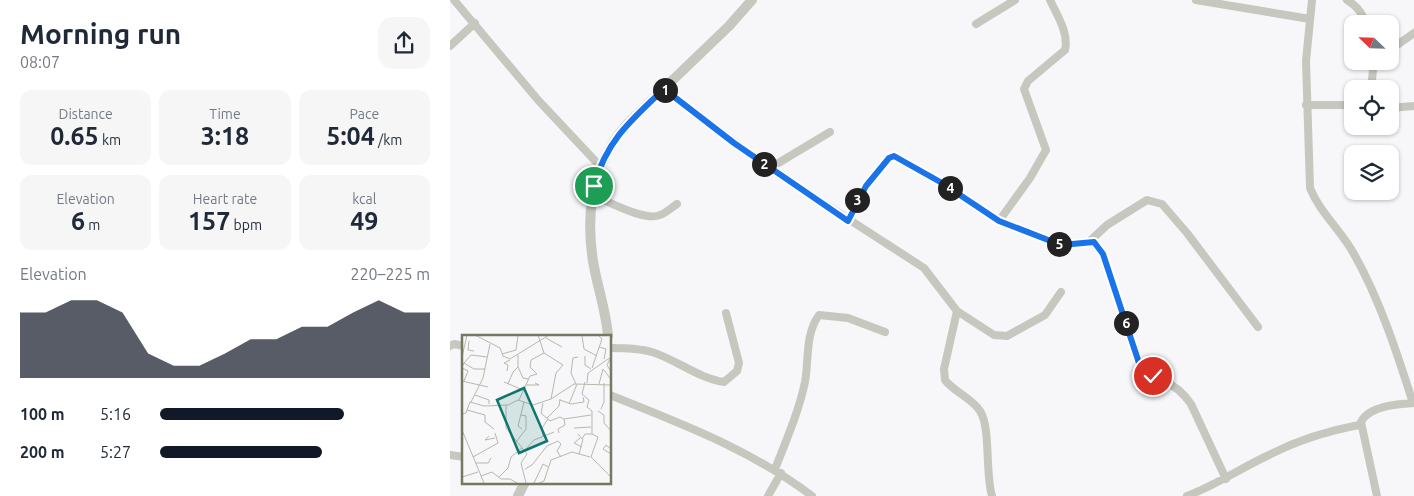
<!DOCTYPE html>
<meta charset="utf-8">
<style>
body{margin:0;font-family:Ubuntu,sans-serif;background:#f6f6f7;color:#1f2937;height:100vh;display:flex;flex-direction:column;font-size:19px;white-space:nowrap}
*{box-sizing:border-box;margin:0}
p{font-size:16px;color:#747a83}
.icon{flex:none;width:28px;height:28px;fill:none;stroke:currentColor;stroke-width:2;stroke-linecap:round;stroke-linejoin:round}
.map{position:relative;flex:1;overflow:hidden}
.drawer{display:flex;flex-direction:column;background:#fff;width:450px}
.drawer>*{flex:none}
.needle{width:32px;rotate:293deg}
.tools{position:absolute;left:894px;top:15px;display:grid;gap:10px}
.tools a{display:grid;place-items:center;width:55px;height:55px;border-radius:10px;background:#fff;box-shadow:0 1px 4px #0004;font-size:25px}
.pin{position:absolute;display:grid;place-items:center;width:42px;height:42px;color:#fff;margin:-21px;border:2px solid #fff;border-radius:50%;box-shadow:0 1px 5px #0007}
.km{position:absolute;width:25px;height:25px;margin:-12px;border-radius:50%;background:#222;color:#fff;font-size:14px;line-height:25px;text-align:center}
.round{display:grid;place-items:center;flex:none;width:52px;height:52px;border-radius:15px;background:#f6f6f7}
.head{display:flex;align-items:center;justify-content:space-between;height:85px;padding:0 20px}
h1{font-size:28px;font-weight:700;line-height:38px}
.figures{display:grid;grid-template-columns:repeat(3,1fr);gap:8px;height:85px;padding:5px 20px}
.figures div{display:grid;align-content:center;border-radius:12px;background:#f6f6f7;text-align:center}
.figures b{font-size:25px;font-weight:700}
.figures small{font-size:14px;font-weight:400}
.figures p{font-size:14px}
.chart{height:140px;padding:10px 20px}
.chart p{display:flex;justify-content:space-between}
.chart svg{width:100%;height:90px;margin-top:5px;fill:#111827;opacity:.7}
ul{padding:0 20px;list-style:none;font-size:16px}
li{display:grid;grid-template-columns:80px 60px 1fr;align-items:center;height:38px}
li i{height:12px;border-radius:6px;background:#111827}
main{display:flex;flex:1;min-height:0}
.map>svg:first-child{display:block}
</style>
<main>
<section class="drawer">
<div class="head"><div><h1>Morning run</h1><p>08:07</p></div><a class="round"><svg class="icon" aria-label="share" viewBox="0 0 24 24"><path d="M12 15V3M7 8l5-5 5 5M5 13v7h14v-7"/></svg></a></div>
<div class="figures">
<div><p>Distance</p><b>0.65<small> km</small></b></div>
<div><p>Time</p><b>3:18</b></div>
<div><p>Pace</p><b>5:04<small> /km</small></b></div>
</div>
<div class="figures">
<div><p>Elevation</p><b>6<small> m</small></b></div>
<div><p>Heart rate</p><b>157<small> bpm</small></b></div>
<div><p>kcal</p><b>49</b></div>
</div>
<div class="chart"><p><span>Elevation</span>220–225 m</p>
<svg viewBox="0 0 160 44" preserveAspectRatio="none"><path d="M0 44V12L10 12L20 6L30 6L40 12L50 32L60 38L70 38L80 32L90 25L100 25L110 19L120 19L130 12L140 6L150 12L160 12V44z"/></svg>
</div>
<ul>
<li><b>100 m</b>5:16<i style="width:68%"></i></li>
<li><b>200 m</b>5:27<i style="width:60%"></i></li>
</ul>
</section>
<div class="map">
<svg width="964" height="496" viewBox="0 0 964 496">
<rect width="100%" height="100%" fill="#f7f6f8"/>
<g fill="none" stroke-linecap="round" stroke-linejoin="round">
<!-- minor -->
<path stroke="#c6c7bf" stroke-width="8" d="M 4,0 L 88,100 L 149,165
M 746,0 L 860,19
M 862,0 L 856,61 L 860,188 C 870,213 891,230 904,254 C 930,300 947,353 963,403
M 897,0 C 907,6 913,13 916,24
M 526,24 L 565,0
M 0,46 L 25,23
M 940,50 L 964,33
M 214,89 L 315,165 L 474,268 L 507,311 L 544,335 L 557,336 L 595,315 L 611,292
M 921,89 L 924,61
M 856,105 L 902,105
M 940,108 L 964,106
M 320,168 L 380,132
M 142,195 C 158,201 195,222 210,215 C 216,213 222,207 227,204
M 398,221 L 416,186 L 439,158 L 444,156 L 491,183 L 549,221 L 611,245 L 644,241 L 653,254 L 690,366 C 696,374 705,376 714,381 C 726,386 734,394 741,404 L 776,479
M 549,221 L 580,178 L 596,150 L 574,89 L 578,81 L 615,50 C 619,33 607,15 600,0
M 641,240 L 657,225 L 697,200 L 712,204 L 737,233 L 808,327
M 507,311 L 494,369 L 495,380 C 504,392 522,398 530,411 C 541,428 535,473 542,496
M 0,346 L 4,344 L 14,346
M 160,348 C 174,348 189,348 202,352 C 227,360 248,378 274,382 L 287,371 L 289,363 L 276,313
M 160,395 C 232,424 300,449 362,496
M 0,455 L 14,457
M 325,469 C 336,441 349,411 355,382 C 359,360 355,334 369,315 L 398,318 L 435,332
M 318,496 L 331,473
M 737,496 C 766,485 791,468 819,455 C 848,440 877,431 909,425
M 927,496 L 911,422 C 919,406 947,404 964,403"/>
<!-- tertiary -->
<path stroke="#c6c7bf" stroke-width="10" d="M 158,336 C 156,310 147,286 143,261 C 135,210 143,162 178,123 L 279,26 L 302,0
M 68,496 L 75,482"/>
</g>
<g fill="none" stroke-linecap="round" stroke-linejoin="round">
<defs>
<path id="route" d="M 144,186 C 156,141 181,120 214,89 L 284,143 L 398,221 L 416,186 L 439,158 L 444,156 L 492,183 L 549,221 L 611,245 L 644,242 L 653,254 L 690,366 L 703,376"/>
</defs>
<!-- route casing -->
<use href="#route" stroke="#fff" stroke-width="10"/>
<!-- route -->
<use href="#route" stroke="#1a73e8" stroke-width="6"/>
</g>
<!-- overview -->
<g transform="translate(12 335)">
<rect width="149" height="149" fill="#f7f6f8"/>
<path fill="none" stroke="#b7b9ad" stroke-width="1" d="M 13,0 L 38,13 L 41,21 L 48,24 L 87,0M 76,0 L 82,18 L 101,30 L 94,38 L 89,64M 120,1 L 122,14 L 135,21M 84,3 L 100,12M 7,6 L 6,15 L 12,16M 137,12 L 144,14 L 142,24M 40,19 L 54,15 L 56,0M 56,20 L 56,32 L 61,43 L 66,44M 123,21 L 123,30 L 129,34M 0,22 L 5,0M 149,22 L 145,30 L 149,37M 2,28 L 9,20 L 25,22M 0,32 L 2,28 L 12,34 L 23,34M 0,33 L 6,36 L 2,46M 130,33 L 140,4 L 136,0M 45,36 L 46,30 L 42,28 L 48,25M 0,46 L 26,52M 42,47 L 61,55M 123,47 L 120,59 L 127,65 L 125,72 L 130,76 L 130,99 L 136,102 L 129,122 L 149,142M 125,48 L 126,38 L 149,22M 46,49 L 51,37 L 56,32M 114,49 L 109,38 L 111,23 L 116,22M 137,49 L 141,34 L 148,43M 64,50 L 77,50 L 73,48M 13,60 L 27,65 L 27,69M 57,65 L 68,41 L 75,39 L 68,32 L 69,25 L 82,18M 98,65 L 109,69 L 122,67 L 121,62M 9,67 L 21,43 L 28,9M 81,68 L 79,78 L 88,86 L 98,82 L 102,84M 107,69 L 115,49M 44,70 L 44,93 L 65,119 L 59,128 L 64,148M 139,74 L 142,67 L 142,48M 5,75 L 23,80 L 23,87 L 32,94M 136,76 L 142,80 L 142,88 L 149,96M 0,79 L 4,78 L 8,67 L 22,71 L 46,70 L 56,65 L 71,70 L 89,64 L 112,49 L 149,50M 85,83 L 97,71 L 98,64M 112,93 L 129,92M 60,94 L 56,91 L 62,67M 0,95 L 22,148M 97,98 L 96,94 L 103,90 L 102,84 L 129,80M 116,99 L 120,104 L 123,99 L 130,99M 27,101 L 23,105 L 33,103M 81,101 L 80,93 L 86,84M 118,103 L 112,108 L 120,112M 54,107 L 64,94 L 64,81 L 59,80M 149,114 L 144,110 L 141,114 L 149,119M 62,116 L 72,105 L 92,97M 117,119 L 121,104M 11,122 L 36,108 L 33,98M 14,128 L 26,128 L 29,123M 63,134 L 70,130 L 85,111 L 96,106 L 99,109 L 95,116 L 99,122M 19,141 L 30,137 L 39,144 L 48,144 L 55,148M 0,142 L 16,137M 37,142 L 46,133 L 49,122 L 60,113M 72,148 L 81,129 L 86,132M 77,148 L 82,146 L 89,125 L 110,117 L 128,122"/>
<path fill="#0f766e" fill-opacity="0.15" stroke="#0f766e" stroke-width="2.5" d="M 62,53 L 85,106 L 57,118 L 35,65 Z"/>
<rect width="149" height="149" fill="none" stroke="#767860" stroke-width="2.5"/>
</g>
</svg>
<div class="tools">
<a><svg class="needle" viewBox="-14 -14 28 28"><path d="M0-13l5 13h-10z" fill="#e53935"/><path d="M0 13l5-13h-10z" fill="#747a83"/></svg></a>
<a><svg class="icon" aria-label="locate" viewBox="0 0 24 24"><circle cx="12" cy="12" r="6"/><path d="M12 2v4M12 18v4M2 12h4M18 12h4"/></svg></a>
<a><svg class="icon" aria-label="layers" viewBox="0 0 24 24"><path d="M12 4l9 5-9 5-9-5zM3 14l9 5 9-5"/></svg></a>
</div>
<div class="pin" style="left:144px;top:186px;background:#1e9e55"><svg class="icon" aria-label="arrive" viewBox="0 0 24 24"><path d="M6 21V4h12l-3 4 3 4H6"/></svg></div>
<div class="pin" style="left:703px;top:376px;background:#d93025"><svg class="icon" aria-label="check" viewBox="0 0 24 24"><path d="M5 12l5 5 9-10"/></svg></div>
<b class="km" style="left:215px;top:90px">1</b>
<b class="km" style="left:314px;top:164px">2</b>
<b class="km" style="left:407px;top:200px">3</b>
<b class="km" style="left:500px;top:188px">4</b>
<b class="km" style="left:609px;top:244px">5</b>
<b class="km" style="left:676px;top:323px">6</b>
</div>
</main>
